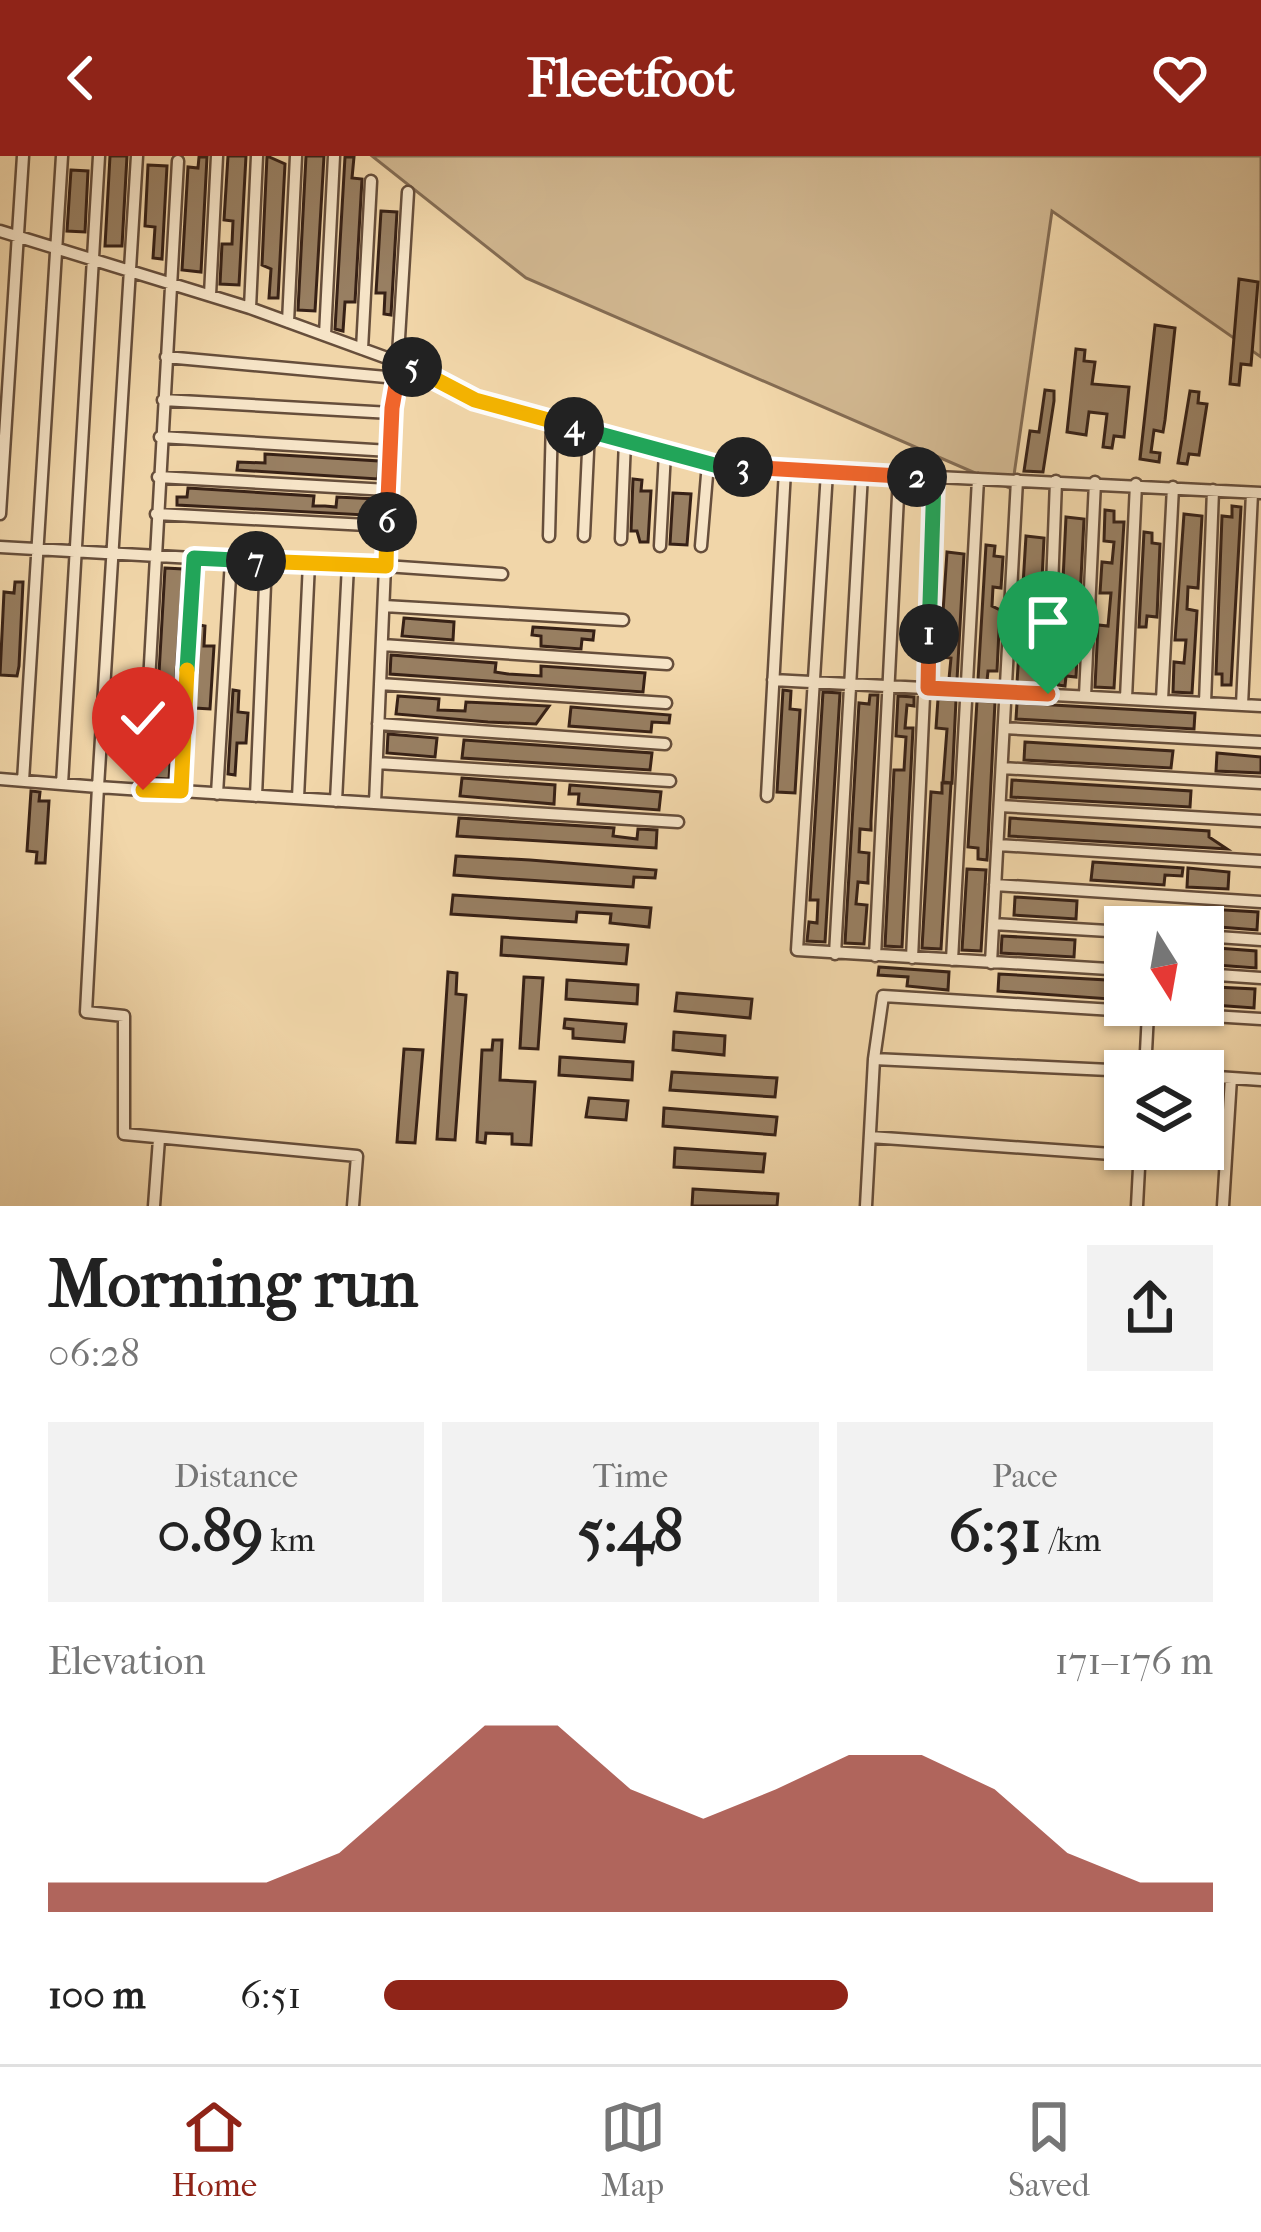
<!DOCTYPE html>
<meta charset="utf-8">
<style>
body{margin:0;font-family:"IM FELL French Canon",serif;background:#f2f2f2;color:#222;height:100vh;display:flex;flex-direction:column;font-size:45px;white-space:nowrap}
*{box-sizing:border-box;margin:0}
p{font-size:39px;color:#767676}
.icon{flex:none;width:66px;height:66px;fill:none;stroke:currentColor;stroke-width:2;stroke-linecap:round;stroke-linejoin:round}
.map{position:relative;height:1050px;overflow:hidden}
.side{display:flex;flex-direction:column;background:#fff;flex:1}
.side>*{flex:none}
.needle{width:78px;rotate:169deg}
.tools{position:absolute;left:1104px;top:750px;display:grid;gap:24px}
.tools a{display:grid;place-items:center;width:120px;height:120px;border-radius:0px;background:#fff;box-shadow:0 3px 9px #0004;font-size:60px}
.pin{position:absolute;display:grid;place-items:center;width:102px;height:102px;color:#fff;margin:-123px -51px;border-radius:50% 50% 50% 0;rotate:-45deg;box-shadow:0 0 12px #0007}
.pin .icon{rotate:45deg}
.km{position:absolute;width:60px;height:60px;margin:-30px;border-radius:50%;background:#222;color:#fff;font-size:33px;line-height:60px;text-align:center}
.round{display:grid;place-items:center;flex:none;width:126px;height:126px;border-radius:0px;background:#f2f2f2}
.head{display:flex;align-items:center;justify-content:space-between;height:204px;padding:0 48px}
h1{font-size:66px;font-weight:700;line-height:90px}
.stats{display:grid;grid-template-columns:repeat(3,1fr);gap:18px;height:204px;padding:12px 48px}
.stats div{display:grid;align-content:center;border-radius:0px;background:#f2f2f2;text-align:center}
.stats b{font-size:60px;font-weight:700}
.stats small{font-size:33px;font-weight:400}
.stats p{font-size:33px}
.chart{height:336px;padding:24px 48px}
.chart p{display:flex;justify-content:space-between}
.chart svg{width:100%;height:216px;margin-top:12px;fill:#8f2418;opacity:.7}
ul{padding:0 48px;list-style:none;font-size:39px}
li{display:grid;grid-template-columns:192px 144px 1fr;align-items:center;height:90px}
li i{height:30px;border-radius:15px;background:#8f2418}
header{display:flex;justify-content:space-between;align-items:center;height:156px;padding:0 48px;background:#8f2418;color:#fff;font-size:54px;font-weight:700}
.tab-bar{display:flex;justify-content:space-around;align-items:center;height:168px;border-top:3px solid #e0e0e0;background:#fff;font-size:33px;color:#767676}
.tab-bar a{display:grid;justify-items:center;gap:6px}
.tab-bar .on{color:#8f2418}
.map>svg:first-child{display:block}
</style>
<header><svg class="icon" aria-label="back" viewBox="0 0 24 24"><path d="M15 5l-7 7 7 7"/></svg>Fleetfoot<svg class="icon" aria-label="heart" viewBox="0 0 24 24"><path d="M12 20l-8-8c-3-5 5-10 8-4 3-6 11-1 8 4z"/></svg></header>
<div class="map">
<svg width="1261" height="1050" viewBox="0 0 1261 1050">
<rect width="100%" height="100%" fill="#f1d6a9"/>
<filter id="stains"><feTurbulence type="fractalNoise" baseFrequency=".00167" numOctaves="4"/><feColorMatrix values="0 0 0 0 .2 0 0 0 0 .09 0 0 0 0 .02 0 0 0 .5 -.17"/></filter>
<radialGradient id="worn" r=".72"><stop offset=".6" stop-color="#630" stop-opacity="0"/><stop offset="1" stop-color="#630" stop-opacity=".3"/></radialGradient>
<!-- green -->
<path fill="#d1b790" stroke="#846c53" stroke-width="3" d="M 372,0 L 1261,0 L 1261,201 L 1052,55 L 1012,333 L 526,122 Z"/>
<!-- building -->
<path fill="#987f62" stroke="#372116" stroke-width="3" d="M 110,0 L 127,0 L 122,90 L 105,90 Z
M 228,0 L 246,0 L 239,129 L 220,128 L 222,88 L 232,88 L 233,65 L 224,64 Z
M 267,0 L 285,8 L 278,142 L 269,142 L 271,113 L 262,109 Z
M 306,0 L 324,0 L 315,155 L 298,154 Z
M 199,1 L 207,1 L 201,116 L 182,114 L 188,11 L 198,12 Z
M 345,1 L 354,1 L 352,22 L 362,23 L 355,146 L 345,146 L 343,175 L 335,173 Z
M 148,9 L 167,10 L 162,103 L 153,102 L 155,71 L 145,70 Z
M 71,14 L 88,15 L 85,76 L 67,75 Z
M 381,55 L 397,56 L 391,159 L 384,158 L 385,137 L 376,137 Z
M 1239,123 L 1258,126 L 1251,209 L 1241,208 L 1239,229 L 1230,228 Z
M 1155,169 L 1175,172 L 1165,264 L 1163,276 L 1154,274 L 1151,296 L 1160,297 L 1159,306 L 1140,303 Z
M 1076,193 L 1085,194 L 1084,205 L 1095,206 L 1092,228 L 1129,231 L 1124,281 L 1114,280 L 1112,292 L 1103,291 L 1107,258 L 1089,256 L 1086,279 L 1067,276 Z
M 1045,234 L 1054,235 L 1054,245 L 1043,316 L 1024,315 L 1030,275 L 1039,276 Z
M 1190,235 L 1199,236 L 1198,247 L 1207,248 L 1199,299 L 1189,298 L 1187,308 L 1178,307 Z
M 265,298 L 379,305 L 378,323 L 237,314 L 238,306 L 265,307 Z
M 633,323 L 642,324 L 641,335 L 651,335 L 648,386 L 640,386 L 637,375 L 631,375 Z
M 188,332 L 314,340 L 313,350 L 325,350 L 336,351 L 337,341 L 377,343 L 377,352 L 365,351 L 365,359 L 177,349 L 177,341 L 187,341 Z
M 673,337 L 691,338 L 687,389 L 670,388 Z
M 1232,350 L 1241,351 L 1231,529 L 1222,529 L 1222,518 L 1216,518 L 1222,360 L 1232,361 Z
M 1105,354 L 1114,355 L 1114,366 L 1124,366 L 1114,532 L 1095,531 L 1098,469 L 1108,470 L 1111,437 L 1100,437 L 1102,406 L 1112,407 L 1114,386 L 1104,385 Z
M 1184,358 L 1202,360 L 1198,432 L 1188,431 L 1187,453 L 1197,455 L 1192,537 L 1173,536 L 1174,506 L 1184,507 L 1186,484 L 1175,484 Z
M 1066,361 L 1084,363 L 1076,521 L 1066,520 L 1065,530 L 1058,529 Z
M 1144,376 L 1152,377 L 1152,387 L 1160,388 L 1157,461 L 1147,460 L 1146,471 L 1139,471 Z
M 1026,380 L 1044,382 L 1039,486 L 1029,485 L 1027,508 L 1038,508 L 1036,528 L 1017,527 Z
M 986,389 L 995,390 L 994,400 L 1003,401 L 1001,432 L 993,431 L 992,450 L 1000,454 L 997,515 L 988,515 L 987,525 L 978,524 Z
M 947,396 L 964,398 L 957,524 L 949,523 L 951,502 L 940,501 Z
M 165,412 L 183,413 L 169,623 L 153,622 Z
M 15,426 L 23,426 L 19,510 L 17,520 L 0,519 L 4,436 L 14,437 Z
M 404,462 L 454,466 L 453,484 L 402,480 Z
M 199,469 L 205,470 L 204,490 L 214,490 L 210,553 L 195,552 Z
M 533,471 L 594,475 L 593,484 L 582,483 L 581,493 L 541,490 L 541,480 L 532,479 Z
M 391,499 L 496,507 L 495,516 L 508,518 L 541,520 L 541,510 L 645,517 L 643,536 L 390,518 Z
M 233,534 L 239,535 L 238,556 L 248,557 L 246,587 L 237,587 L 235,619 L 228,618 Z
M 783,534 L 791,535 L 790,553 L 800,554 L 795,637 L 777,636 Z
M 823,536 L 840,537 L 825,786 L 807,785 L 809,766 L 817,767 L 818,744 L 810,744 Z
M 870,539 L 878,539 L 871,665 L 871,674 L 860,673 L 859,696 L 869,697 L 868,722 L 868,727 L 858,726 L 856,748 L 867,749 L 864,788 L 845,787 L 859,547 L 869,548 Z
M 398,540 L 439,543 L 438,554 L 465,555 L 466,546 L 549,550 L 536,568 L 488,566 L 396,558 Z
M 898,540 L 914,541 L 914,550 L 907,549 L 905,572 L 913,572 L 902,791 L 885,790 L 894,614 L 904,614 L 906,581 L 896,580 Z
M 938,543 L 956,544 L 952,627 L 943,626 L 947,573 L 936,572 Z
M 977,545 L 995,546 L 987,704 L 978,703 L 978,692 L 968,691 Z
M 1017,547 L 1195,557 L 1194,573 L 1016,563 Z
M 571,551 L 670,559 L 669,567 L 652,566 L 651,576 L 569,570 Z
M 388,578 L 437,582 L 435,601 L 387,597 Z
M 464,584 L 652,597 L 650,614 L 462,602 Z
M 1025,586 L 1173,595 L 1171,612 L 1024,604 Z
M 1217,597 L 1261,601 L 1261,617 L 1216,615 Z
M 462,622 L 555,629 L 554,648 L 460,640 Z
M 1012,624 L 1191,635 L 1190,651 L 1011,641 Z
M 942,627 L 951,627 L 941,793 L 922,792 L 931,636 L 942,637 Z
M 570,629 L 661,636 L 659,654 L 578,648 L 579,638 L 569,638 Z
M 31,635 L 40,636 L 39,645 L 49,645 L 45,707 L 36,707 L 37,696 L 27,695 Z
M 459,662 L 614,672 L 613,680 L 637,683 L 638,673 L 657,674 L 656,692 L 457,680 Z
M 1010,662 L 1209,675 L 1209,681 L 1227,693 L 1009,680 Z
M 456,700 L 530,704 L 656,714 L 655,722 L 634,721 L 633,731 L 495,722 L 454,719 Z
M 1093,706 L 1183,712 L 1182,720 L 1165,719 L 1164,729 L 1091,724 Z
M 1188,712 L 1229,716 L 1228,733 L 1187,731 Z
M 967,713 L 986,714 L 981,795 L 962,794 Z
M 453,739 L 651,752 L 649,771 L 610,767 L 611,758 L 577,756 L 576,766 L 451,758 Z
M 1015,741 L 1077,745 L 1076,763 L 1014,759 Z
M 1208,753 L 1258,756 L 1257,774 L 1207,770 Z
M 1002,780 L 1075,784 L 1074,801 L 1001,797 Z
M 502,781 L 628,789 L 626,808 L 501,799 Z
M 1204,791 L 1256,795 L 1256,812 L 1203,808 Z
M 879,811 L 949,816 L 948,834 L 907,830 L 908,821 L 878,819 Z
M 448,816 L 457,817 L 456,838 L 466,839 L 455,984 L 437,983 Z
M 999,818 L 1125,825 L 1124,844 L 998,835 Z
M 524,821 L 543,822 L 538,893 L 520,892 Z
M 567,824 L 638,829 L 637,848 L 566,843 Z
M 1215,831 L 1255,833 L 1254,852 L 1214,849 Z
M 677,837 L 752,843 L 750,862 L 675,855 Z
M 565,863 L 626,868 L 624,886 L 573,882 L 573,873 L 564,872 Z
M 674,876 L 725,880 L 724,899 L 673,894 Z
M 493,884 L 502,884 L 500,924 L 535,926 L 531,989 L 512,988 L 512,978 L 486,977 L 485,987 L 477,986 L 482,894 L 492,894 Z
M 404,893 L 423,894 L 415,987 L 397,986 Z
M 560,901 L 633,906 L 632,924 L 559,919 Z
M 672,916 L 777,922 L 775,941 L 670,934 Z
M 589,942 L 628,945 L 626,964 L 586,961 Z
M 664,952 L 777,961 L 775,979 L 663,970 Z
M 675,992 L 765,998 L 763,1016 L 674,1011 Z
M 693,1033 L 778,1038 L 777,1050 L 692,1050 Z"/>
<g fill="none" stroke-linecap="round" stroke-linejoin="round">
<defs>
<path id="street" d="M 137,0 L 98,631 L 143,634 L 178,5
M 408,36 L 385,410 L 502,418
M 0,75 L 250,152 L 409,210 L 475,244 L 718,310 L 1261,337
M 210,139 L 217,0
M 250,152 L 257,0
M 288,166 L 296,0
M 325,179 L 334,0
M 362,193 L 371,25
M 166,201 L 397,222
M 163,244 L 391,257
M 160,281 L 390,295
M 827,316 L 797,794 L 1125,814
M 158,321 L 388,334
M 0,358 L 23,0
M 156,358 L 386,370
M 549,380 L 552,265
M 584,380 L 589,275
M 621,383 L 625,285
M 660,390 L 665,296
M 701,390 L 708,307
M 0,391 L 193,402 L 181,635 L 143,634
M 193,402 L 385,410 L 375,647
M 384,450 L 623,464
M 382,489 L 667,508
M 773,524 L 1261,550
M 380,528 L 666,547
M 1048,538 L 1056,325
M 1085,540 L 1095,326
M 1126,542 L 1136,328
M 1162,544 L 1173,331
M 1205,547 L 1213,334
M 1242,549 L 1252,337
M 378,568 L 665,588
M 1004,572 L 1261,586
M 377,607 L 670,625
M 1002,612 L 1261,627
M 0,623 L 98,631 L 86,856 L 124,860 L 124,978 L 357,1000 L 353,1050
M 23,625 L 62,0
M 62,628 L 99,0
M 181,635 L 678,666
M 217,638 L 231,404
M 256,640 L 266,405
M 767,640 L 785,314
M 298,642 L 309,407
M 336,645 L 348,409
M 1000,650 L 1261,665
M 998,689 L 1261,705
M 995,729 L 1261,746
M 993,768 L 1125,776
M 1203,780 L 1261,784
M 835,798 L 862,318
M 875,800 L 899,320
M 912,802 L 934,322
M 952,804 L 978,323
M 991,807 L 1017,324
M 1203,818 L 1261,822
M 874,903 L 1131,915
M 1145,915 L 1148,857
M 1203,920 L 1261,924
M 870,981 L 1140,1000
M 154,1050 L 159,983
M 866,1050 L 874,903 L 883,840 L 1261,863
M 1137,1050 L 1140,993
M 1223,1050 L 1231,922"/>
</defs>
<!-- street casing -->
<use href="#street" stroke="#664e3b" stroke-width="15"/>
<!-- street -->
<use href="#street" stroke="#f6e4c7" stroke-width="10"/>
</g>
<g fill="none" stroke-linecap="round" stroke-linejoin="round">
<defs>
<path id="split-1" d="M 929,478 L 928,532 L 1048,538"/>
<path id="split-2" d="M 917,321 L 934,322 L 929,478"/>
<path id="split-3" d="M 743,311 L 917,321"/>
<path id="split-4" d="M 574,271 L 718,310 L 743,311"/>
<path id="split-5" d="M 412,211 L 475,244 L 574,271"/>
<path id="split-6" d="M 387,366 L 392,252 L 400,206 L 412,211"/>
<path id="split-7" d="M 256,405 L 386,410 L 387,366"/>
<path id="split-8" d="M 187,514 L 194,402 L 256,405"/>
<path id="split-9" d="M 143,634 L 181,635 L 187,514"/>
</defs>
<!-- split-1 casing -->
<use href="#split-1" stroke="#fff" stroke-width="24"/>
<!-- split-2 casing -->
<use href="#split-2" stroke="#fff" stroke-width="24"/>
<!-- split-3 casing -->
<use href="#split-3" stroke="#fff" stroke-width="24"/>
<!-- split-4 casing -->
<use href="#split-4" stroke="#fff" stroke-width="24"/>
<!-- split-5 casing -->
<use href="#split-5" stroke="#fff" stroke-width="24"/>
<!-- split-6 casing -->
<use href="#split-6" stroke="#fff" stroke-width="24"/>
<!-- split-7 casing -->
<use href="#split-7" stroke="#fff" stroke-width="24"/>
<!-- split-8 casing -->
<use href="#split-8" stroke="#fff" stroke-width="24"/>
<!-- split-9 casing -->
<use href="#split-9" stroke="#fff" stroke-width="24"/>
<!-- split-1 -->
<use href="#split-1" stroke="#f0652b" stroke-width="15"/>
<!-- split-2 -->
<use href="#split-2" stroke="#22a559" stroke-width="15"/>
<!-- split-3 -->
<use href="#split-3" stroke="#f0652b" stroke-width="15"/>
<!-- split-4 -->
<use href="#split-4" stroke="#22a559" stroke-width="15"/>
<!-- split-5 -->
<use href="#split-5" stroke="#f5b400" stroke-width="15"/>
<!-- split-6 -->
<use href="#split-6" stroke="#f0652b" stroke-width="15"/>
<!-- split-7 -->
<use href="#split-7" stroke="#f5b400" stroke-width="15"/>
<!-- split-8 -->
<use href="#split-8" stroke="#22a559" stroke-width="15"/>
<!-- split-9 -->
<use href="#split-9" stroke="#f5b400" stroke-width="15"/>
</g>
<rect width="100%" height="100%" filter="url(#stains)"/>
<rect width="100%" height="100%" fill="url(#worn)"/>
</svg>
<div class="tools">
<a><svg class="needle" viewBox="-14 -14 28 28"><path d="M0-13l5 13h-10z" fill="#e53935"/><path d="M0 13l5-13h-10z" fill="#767676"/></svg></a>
<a><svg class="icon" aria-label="layers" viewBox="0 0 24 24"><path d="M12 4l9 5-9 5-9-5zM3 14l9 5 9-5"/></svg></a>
</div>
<div class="pin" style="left:1048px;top:538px;background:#1e9e55"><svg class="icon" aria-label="arrive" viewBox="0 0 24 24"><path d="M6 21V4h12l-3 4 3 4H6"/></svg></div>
<div class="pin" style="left:143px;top:634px;background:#d93025"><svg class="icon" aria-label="check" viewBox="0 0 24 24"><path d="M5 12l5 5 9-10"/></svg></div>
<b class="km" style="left:929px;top:478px">1</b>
<b class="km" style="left:917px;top:321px">2</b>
<b class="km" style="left:743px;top:311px">3</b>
<b class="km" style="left:574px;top:271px">4</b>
<b class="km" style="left:412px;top:211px">5</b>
<b class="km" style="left:387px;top:366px">6</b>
<b class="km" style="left:256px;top:405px">7</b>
</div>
<section class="side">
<div class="head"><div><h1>Morning run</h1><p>06:28</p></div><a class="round"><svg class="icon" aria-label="share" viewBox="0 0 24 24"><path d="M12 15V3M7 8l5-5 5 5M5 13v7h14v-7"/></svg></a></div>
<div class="stats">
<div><p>Distance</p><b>0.89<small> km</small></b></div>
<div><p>Time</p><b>5:48</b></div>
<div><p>Pace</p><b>6:31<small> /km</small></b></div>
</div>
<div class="chart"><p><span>Elevation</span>171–176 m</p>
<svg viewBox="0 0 160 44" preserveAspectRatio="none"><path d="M0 44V38L10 38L20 38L30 38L40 32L50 19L60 6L70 6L80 19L90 25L100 19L110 12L120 12L130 19L140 32L150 38L160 38V44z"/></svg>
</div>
<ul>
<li><b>100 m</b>6:51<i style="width:56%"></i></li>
</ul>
</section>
<nav class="tab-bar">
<a class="on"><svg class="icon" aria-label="home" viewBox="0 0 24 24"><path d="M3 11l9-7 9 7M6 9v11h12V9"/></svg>Home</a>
<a><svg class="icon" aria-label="map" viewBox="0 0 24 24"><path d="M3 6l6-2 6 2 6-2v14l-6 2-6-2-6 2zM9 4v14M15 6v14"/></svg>Map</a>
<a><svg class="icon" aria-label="saved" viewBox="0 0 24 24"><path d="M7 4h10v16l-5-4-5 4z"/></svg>Saved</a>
</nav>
